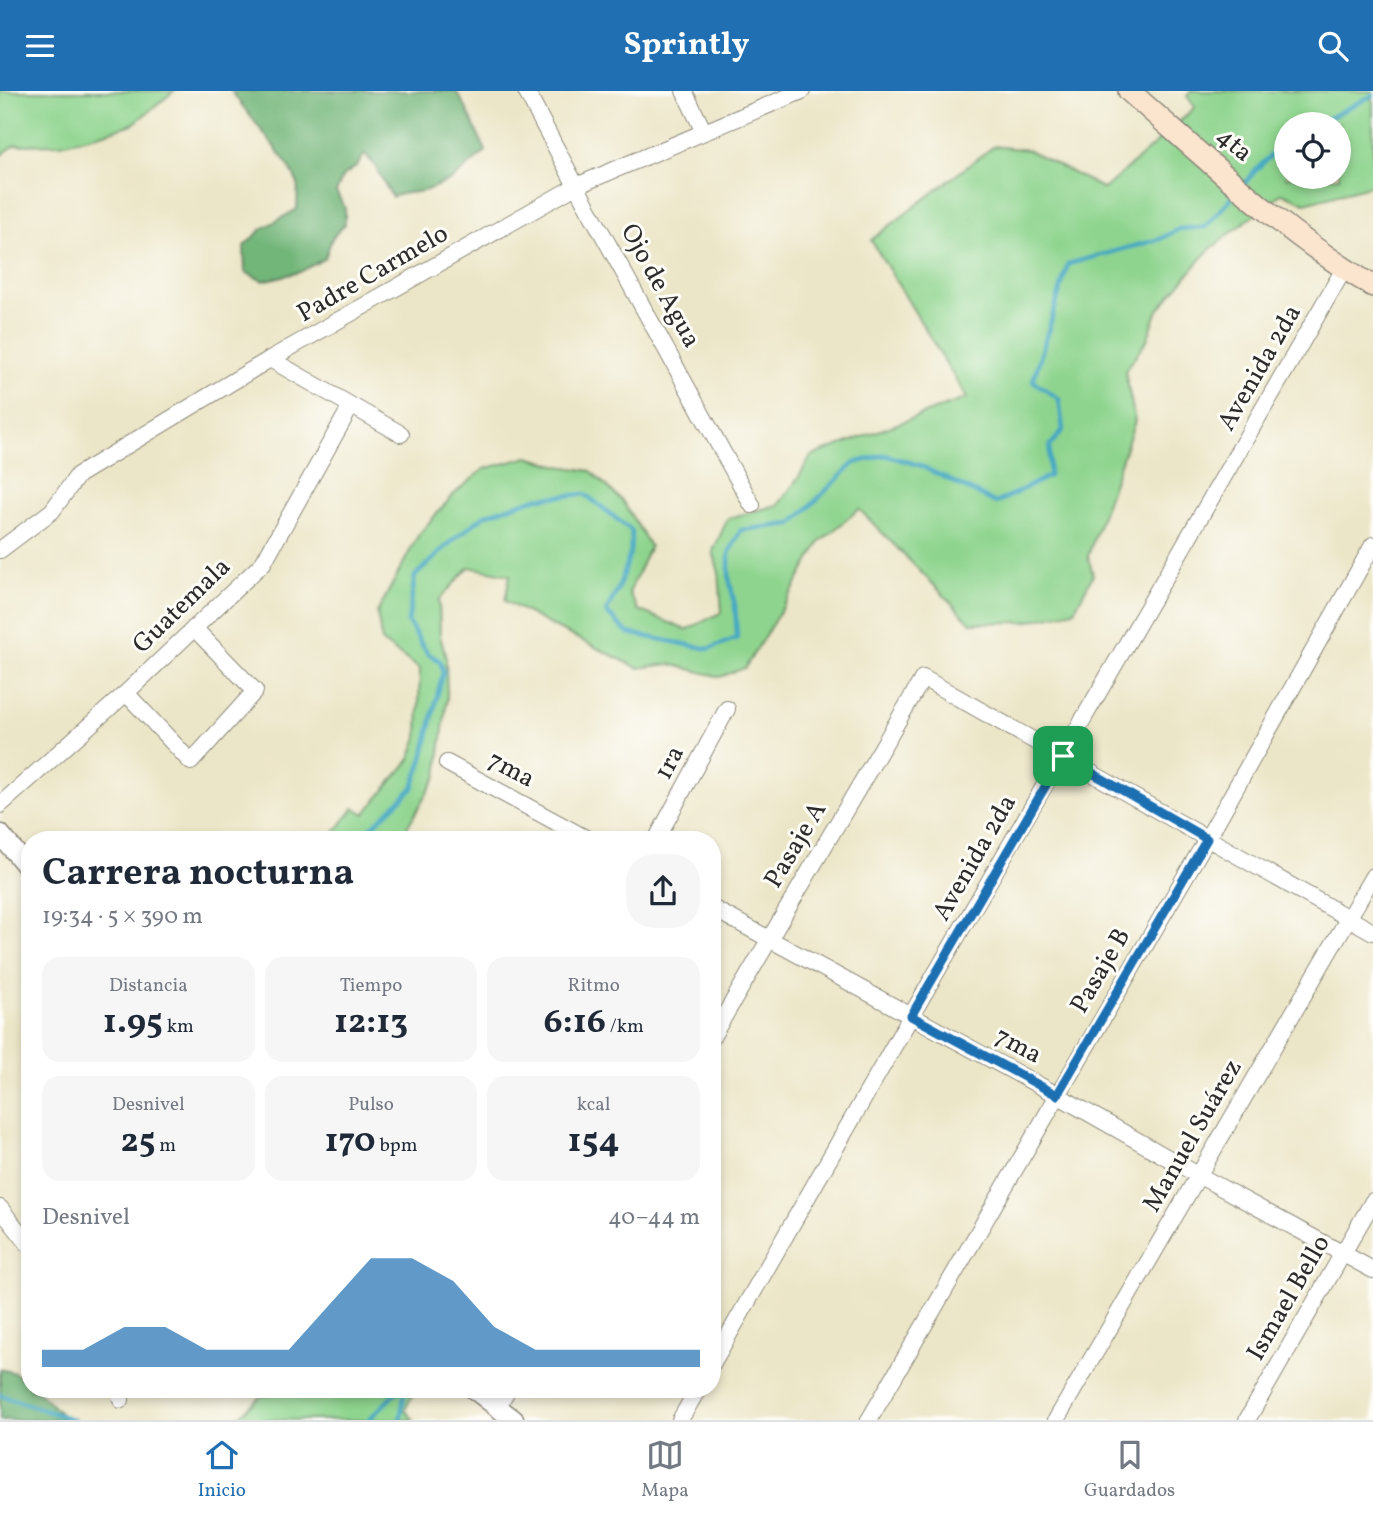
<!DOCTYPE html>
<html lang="es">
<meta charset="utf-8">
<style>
body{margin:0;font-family:Vollkorn,serif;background:#f6f6f7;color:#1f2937;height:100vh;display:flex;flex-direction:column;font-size:26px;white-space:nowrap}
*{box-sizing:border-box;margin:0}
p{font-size:23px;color:#747a83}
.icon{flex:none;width:38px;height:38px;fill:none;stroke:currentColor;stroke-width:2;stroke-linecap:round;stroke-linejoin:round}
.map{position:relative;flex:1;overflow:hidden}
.sheet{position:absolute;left:21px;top:740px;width:700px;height:567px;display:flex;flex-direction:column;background:#fff;border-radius:28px;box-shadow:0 4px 10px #0003}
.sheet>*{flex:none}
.tools{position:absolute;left:1274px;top:21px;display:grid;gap:14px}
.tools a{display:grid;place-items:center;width:77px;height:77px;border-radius:50%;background:#fff;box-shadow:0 4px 10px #0003;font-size:35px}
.pin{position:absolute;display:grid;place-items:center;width:60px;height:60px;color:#fff;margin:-30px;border-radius:14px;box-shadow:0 4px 10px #0006}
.round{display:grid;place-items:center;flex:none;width:74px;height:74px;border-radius:28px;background:#f6f6f7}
.head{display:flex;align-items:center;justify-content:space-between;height:119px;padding:0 21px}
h1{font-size:38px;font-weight:700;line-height:52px}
.stats{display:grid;grid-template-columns:repeat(3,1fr);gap:10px;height:119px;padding:7px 21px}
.stats div{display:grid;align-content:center;border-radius:18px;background:#f6f6f7;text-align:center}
.stats b{font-size:35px;font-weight:700}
.stats small{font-size:19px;font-weight:400}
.stats p{font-size:19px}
.chart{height:196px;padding:14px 21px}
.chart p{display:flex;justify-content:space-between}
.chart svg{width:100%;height:126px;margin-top:7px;fill:#1f6fb2;opacity:.7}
header{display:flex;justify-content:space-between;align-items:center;height:91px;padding:0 21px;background:#1f6fb2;color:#fff;font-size:32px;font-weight:700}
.tab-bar{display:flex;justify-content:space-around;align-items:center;height:98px;border-top:2px solid #e0e1e3;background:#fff;font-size:19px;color:#747a83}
.tab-bar a{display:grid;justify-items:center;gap:4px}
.tab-bar .active{color:#1f6fb2}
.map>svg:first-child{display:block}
</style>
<header><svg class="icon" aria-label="menu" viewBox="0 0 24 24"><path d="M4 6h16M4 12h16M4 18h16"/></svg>Sprintly<svg class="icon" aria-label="search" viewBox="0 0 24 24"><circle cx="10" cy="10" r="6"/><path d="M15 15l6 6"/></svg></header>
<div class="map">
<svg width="1373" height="1329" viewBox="0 0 1373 1329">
<rect width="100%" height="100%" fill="#fdfcf7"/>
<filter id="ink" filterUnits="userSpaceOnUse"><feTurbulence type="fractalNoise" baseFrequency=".0143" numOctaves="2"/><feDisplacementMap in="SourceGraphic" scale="14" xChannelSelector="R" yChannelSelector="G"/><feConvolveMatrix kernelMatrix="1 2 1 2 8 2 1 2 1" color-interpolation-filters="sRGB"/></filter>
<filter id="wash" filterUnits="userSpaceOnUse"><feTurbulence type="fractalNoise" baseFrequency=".00686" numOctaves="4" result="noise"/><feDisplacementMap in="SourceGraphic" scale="28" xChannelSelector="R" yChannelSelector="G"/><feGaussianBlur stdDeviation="1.57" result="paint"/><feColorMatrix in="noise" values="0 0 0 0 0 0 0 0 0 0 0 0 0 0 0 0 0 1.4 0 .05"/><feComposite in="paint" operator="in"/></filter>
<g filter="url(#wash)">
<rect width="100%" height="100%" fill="#ece6c8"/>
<!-- green -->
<path fill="#8ed48e" stroke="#5c805c" stroke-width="2" fill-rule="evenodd" d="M 0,0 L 174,0 L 133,33 L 101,43 L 61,53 L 15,54 L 0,65 Z
M 1191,0 L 1373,0 L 1373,94 L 1305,112 L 1282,102 L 1208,160 L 1158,219 L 1147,249 L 1125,280 L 1135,330 L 1088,465 L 1093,484 L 1074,520 L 1025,531 L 971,532 L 859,418 L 820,451 L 792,501 L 745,577 L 720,586 L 670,573 L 638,577 L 556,537 L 505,510 L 510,484 L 469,476 L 439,509 L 440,545 L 446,567 L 447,608 L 437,685 L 401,747 L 404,749 L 328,749 L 354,717 L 365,723 L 410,668 L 418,646 L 420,578 L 382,551 L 377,522 L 419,443 L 454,403 L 484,378 L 528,366 L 559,375 L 591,380 L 623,411 L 650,455 L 629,502 L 638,519 L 687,539 L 722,521 L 719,482 L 713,460 L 728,427 L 778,414 L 799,386 L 811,365 L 967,307 L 871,149 L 994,55 L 1028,59 L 1104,98 L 1164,45 L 1195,16 L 1187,5 ZM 1286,33 L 1339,33 L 1339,86 L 1286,86 Z
M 294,1299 L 415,1299 L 405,1319 L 414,1329 L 235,1329 L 260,1306 Z"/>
<!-- forest -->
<path fill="#72b679" stroke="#4e7052" stroke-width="2" d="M 231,0 L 456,0 L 465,15 L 486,60 L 452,89 L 424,100 L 401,103 L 392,106 L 375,75 L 365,63 L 357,75 L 343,85 L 336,101 L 345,117 L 345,133 L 332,147 L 325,167 L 300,181 L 263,190 L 245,181 L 244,155 L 262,138 L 297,118 L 298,93 L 289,75 Z
M 0,1278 L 15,1282 L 30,1294 L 30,1298 L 36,1299 L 39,1301 L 63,1325 L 62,1329 L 0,1329 Z"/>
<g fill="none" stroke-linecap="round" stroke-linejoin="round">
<!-- stream -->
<path stroke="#43a7c3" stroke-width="4.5" d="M 1317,33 L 1373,4
M 1243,94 C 1256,78 1269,64 1286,53
M 358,749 L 413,697 L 423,667 L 443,580 L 440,570 L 427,562 L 408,531 L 415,485 L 453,449 L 485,424 L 537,407 L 585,403 L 632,440 L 630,463 L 618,498 L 606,521 L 628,542 L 709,558 L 737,547 L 735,514 L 729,487 L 729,462 L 741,439 L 792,433 L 854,372 L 885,364 L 919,374 L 996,412 L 1049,385 L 1050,355 L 1063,339 L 1059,308 L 1033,290 L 1068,173 L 1160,148 L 1179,138 L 1205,136 L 1235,103
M 0,1304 L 74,1329
M 368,1329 L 400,1298
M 400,1329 L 405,1298"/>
</g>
</g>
<g filter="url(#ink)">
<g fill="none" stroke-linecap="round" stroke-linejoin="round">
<defs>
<path id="minor" d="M 526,0 L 576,95 L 752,414
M 684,0 L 704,41
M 270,268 L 401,343
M 0,459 L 52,420 L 78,384 L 270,268 L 576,95 L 802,0
M 126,602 L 191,671 L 255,600 L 194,537
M 447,672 L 589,749
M 0,714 L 126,602 L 263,472 L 351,315
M 656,749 L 727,618
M 712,817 L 1057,1004 L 1198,1084 L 1373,1179
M 712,946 L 923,587 L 1373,841
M 0,1117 L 30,1155
M 712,1273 L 911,925 L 1344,178
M 118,1298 L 121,1309
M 497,1317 L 508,1298
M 680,1329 L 698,1298
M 869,1329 L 1207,748 L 1373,454
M 1056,1329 L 1373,785
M 1247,1329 L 1373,1110"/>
<path id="tertiary" d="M 0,743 L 30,779
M 474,1298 L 514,1329"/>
<path id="secondary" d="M 1129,0 C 1207,68 1284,143 1373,195"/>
</defs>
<!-- minor casing -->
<use href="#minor" stroke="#8c887a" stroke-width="18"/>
<!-- tertiary casing -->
<use href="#tertiary" stroke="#8c887a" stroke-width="22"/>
<!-- secondary casing -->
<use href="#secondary" stroke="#8c887a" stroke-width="24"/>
<!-- minor -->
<use href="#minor" stroke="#fff" stroke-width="16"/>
<!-- tertiary -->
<use href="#tertiary" stroke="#fff" stroke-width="19"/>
<!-- secondary -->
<use href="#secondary" stroke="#fce5cf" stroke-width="21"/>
</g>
</g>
<g fill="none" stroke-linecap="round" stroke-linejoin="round" filter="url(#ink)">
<defs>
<path id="route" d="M 1063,665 L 1207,748 L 1057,1004 L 911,925 Z"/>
</defs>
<!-- route casing -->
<use href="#route" stroke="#fff" stroke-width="14"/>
<!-- route -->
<use href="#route" stroke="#1f6fb2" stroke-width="9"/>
</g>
<g text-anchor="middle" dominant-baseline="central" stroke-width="6" stroke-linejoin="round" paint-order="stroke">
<!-- street labels -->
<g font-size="26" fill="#2b2b2b" stroke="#fdfcf7">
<text transform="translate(1234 54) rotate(41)">4ta</text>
<text transform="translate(373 183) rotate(-30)">Padre Carmelo</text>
<text transform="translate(660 195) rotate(61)">Ojo de Agua</text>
<text transform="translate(1260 277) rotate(-60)">Avenida 2da</text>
<text transform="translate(182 515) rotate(-44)">Guatemala</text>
<text transform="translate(670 672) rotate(-62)">1ra</text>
<text transform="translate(511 679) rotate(28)">7ma</text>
<text transform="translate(796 754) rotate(-59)">Pasaje A</text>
<text transform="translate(975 767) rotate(-60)">Avenida 2da</text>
<text transform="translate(1101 880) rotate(-60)">Pasaje B</text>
<text transform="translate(1018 955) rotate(28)">7ma</text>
<text transform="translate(1193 1045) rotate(-60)">Manuel Suárez</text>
<text transform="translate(1289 1207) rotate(-60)">Ismael Bello</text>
</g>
</g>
</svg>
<div class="tools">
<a><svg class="icon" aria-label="locate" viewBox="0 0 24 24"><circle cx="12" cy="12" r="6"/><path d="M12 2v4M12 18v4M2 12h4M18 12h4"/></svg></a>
</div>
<div class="pin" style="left:1063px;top:665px;background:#1e9e55"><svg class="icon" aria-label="arrive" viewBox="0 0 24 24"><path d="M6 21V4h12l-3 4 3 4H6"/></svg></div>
<section class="sheet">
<div class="head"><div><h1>Carrera nocturna</h1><p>19:34 · 5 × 390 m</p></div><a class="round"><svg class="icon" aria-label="share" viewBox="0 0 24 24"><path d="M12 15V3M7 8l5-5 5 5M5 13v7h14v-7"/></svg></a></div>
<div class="stats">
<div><p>Distancia</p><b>1.95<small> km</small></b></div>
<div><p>Tiempo</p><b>12:13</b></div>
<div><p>Ritmo</p><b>6:16<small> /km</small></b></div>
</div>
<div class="stats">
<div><p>Desnivel</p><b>25<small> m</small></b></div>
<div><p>Pulso</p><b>170<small> bpm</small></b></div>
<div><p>kcal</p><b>154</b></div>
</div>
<div class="chart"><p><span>Desnivel</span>40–44 m</p>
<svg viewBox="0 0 160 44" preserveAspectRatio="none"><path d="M0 44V38L10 38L20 30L30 30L40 38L50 38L60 38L70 22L80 6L90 6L100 14L110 30L120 38L130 38L140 38L150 38L160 38V44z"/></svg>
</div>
</section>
</div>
<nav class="tab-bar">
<a class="active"><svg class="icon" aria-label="home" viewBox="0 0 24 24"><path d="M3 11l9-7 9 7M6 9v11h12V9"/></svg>Inicio</a>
<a><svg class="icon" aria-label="map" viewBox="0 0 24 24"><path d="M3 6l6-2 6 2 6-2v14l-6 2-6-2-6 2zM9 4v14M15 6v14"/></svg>Mapa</a>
<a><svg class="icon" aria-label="saved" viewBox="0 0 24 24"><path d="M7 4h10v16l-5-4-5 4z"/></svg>Guardados</a>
</nav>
